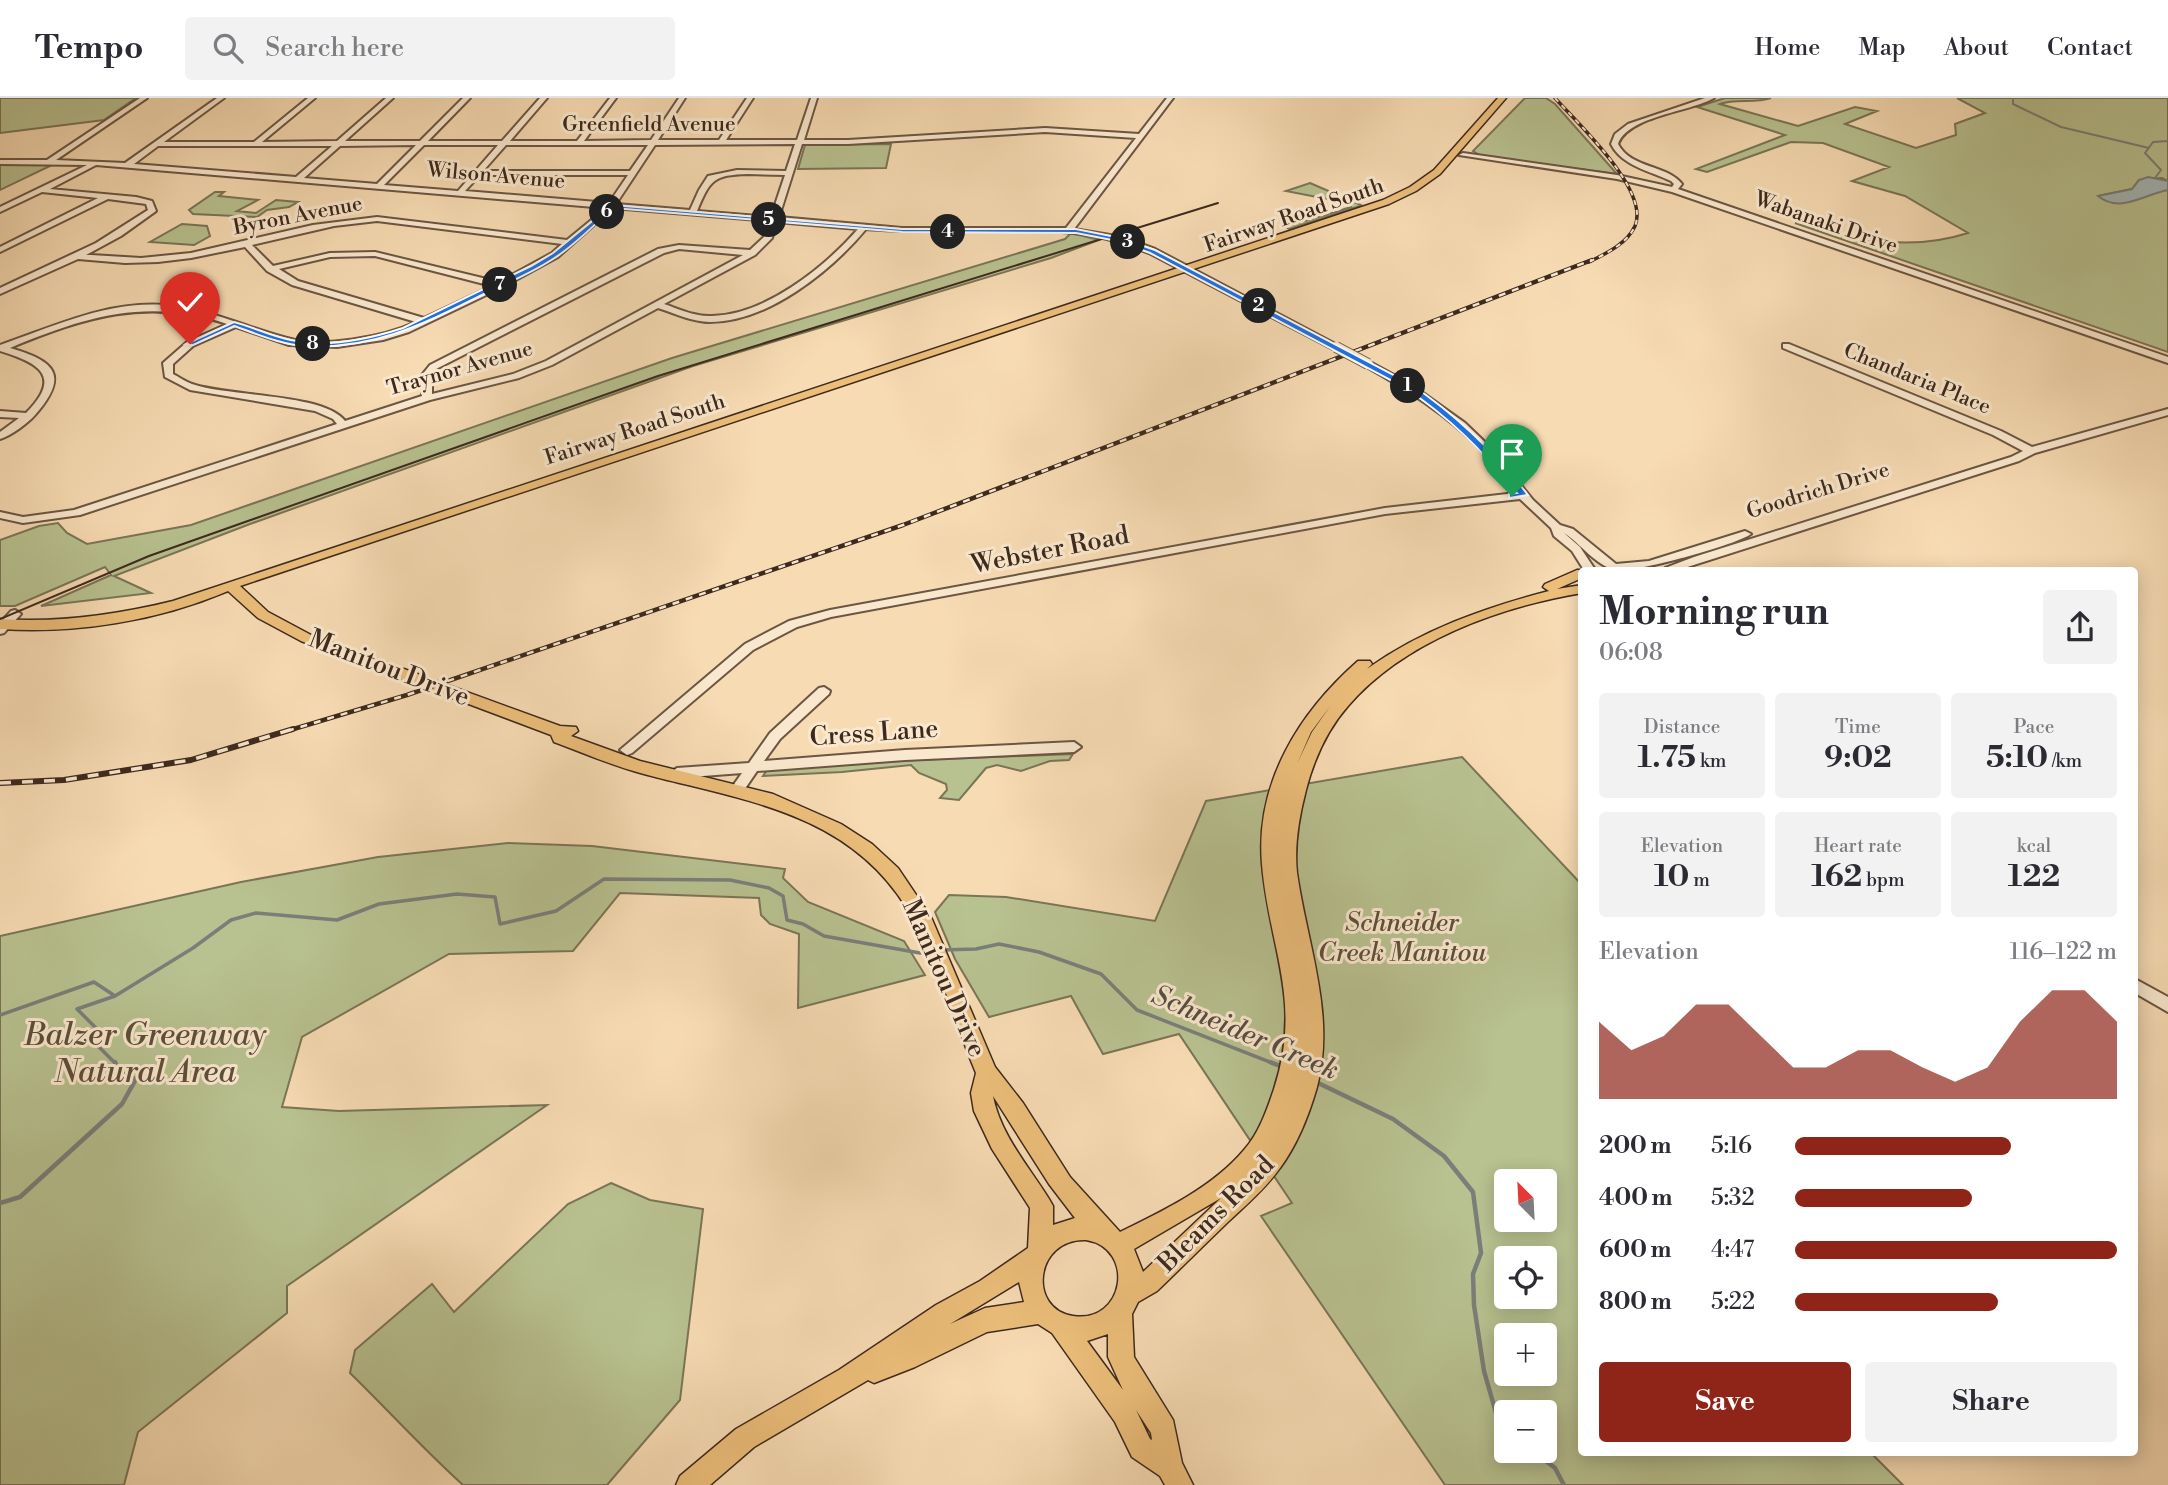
<!DOCTYPE html>
<meta charset="utf-8">
<style>
body{margin:0;font-family:"Libre Bodoni",serif;background:#f2f2f3;color:#2b2b33;height:100vh;display:flex;flex-direction:column;font-size:26px;white-space:nowrap}
*{box-sizing:border-box;margin:0}
p{font-size:23px;color:#7c7c81}
.icon{flex:none;width:38px;height:38px;fill:none;stroke:currentColor;stroke-width:2;stroke-linecap:round;stroke-linejoin:round}
.map{position:relative;flex:1;overflow:hidden}
.side{position:absolute;left:1578px;top:469px;width:560px;height:889px;display:flex;flex-direction:column;background:#fff;border-radius:7px;box-shadow:0 4px 18px #0003}
.side>*{flex:none}
.needle{width:46px;rotate:336deg}
.buttons{position:absolute;left:1494px;top:1071px;display:grid;gap:14px}
.buttons a{display:grid;place-items:center;width:63px;height:63px;border-radius:7px;background:#fff;box-shadow:0 4px 18px #0003;font-size:35px}
.pin{position:absolute;display:grid;place-items:center;width:60px;height:60px;color:#fff;margin:-72px -30px;border-radius:50% 50% 50% 0;rotate:-45deg;box-shadow:0 0 7px #0007}
.pin .icon{rotate:45deg}
.km{position:absolute;width:35px;height:35px;margin:-18px;border-radius:50%;background:#222;color:#fff;font-size:19px;line-height:35px;text-align:center}
.round{display:grid;place-items:center;flex:none;width:74px;height:74px;border-radius:7px;background:#f2f2f3}
.headline{display:flex;align-items:center;justify-content:space-between;height:119px;padding:0 21px}
h1{font-size:38px;font-weight:700;line-height:52px}
.metrics{display:grid;grid-template-columns:repeat(3,1fr);gap:10px;height:119px;padding:7px 21px}
.metrics div{display:grid;align-content:center;border-radius:7px;background:#f2f2f3;text-align:center}
.metrics b{font-size:30px;font-weight:700}
.metrics small{font-size:19px;font-weight:400}
.metrics p{font-size:19px}
.chart{height:196px;padding:14px 21px}
.chart p{display:flex;justify-content:space-between}
.chart svg{width:100%;height:126px;margin-top:7px;fill:#8f2418;opacity:.7}
.primary-button{display:flex;gap:14px;margin-top:auto;padding:14px 21px}
.primary-button a{flex:1;height:80px;border-radius:7px;background:#8f2418;color:#fff;font-size:28px;font-weight:700;line-height:80px;text-align:center}
.primary-button a+a{background:#f2f2f3;color:#2b2b33}
ul{padding:0 21px;list-style:none;font-size:23px}
li{display:grid;grid-template-columns:112px 84px 1fr;align-items:center;height:52px}
li i{height:18px;border-radius:9px;background:#8f2418}
header{display:flex;align-items:center;gap:42px;box-sizing:border-box;height:98px;padding:0 35px;background:#fff;border-bottom:2px solid #e1e1e2}
header strong{font-size:33px}
nav{display:flex;gap:38px;margin-inline-start:auto;font-size:24px}
.search{width:490px;height:63px;background:#f2f2f3;display:flex;align-items:center;gap:18px;box-sizing:border-box;padding:0 24px;border-radius:7px;color:#7c7c81;font-size:26px}
.map>svg:first-child{display:block}
</style>
<header>
<strong>Tempo</strong>
<div class="search"><svg class="icon" aria-label="search" viewBox="0 0 24 24"><circle cx="10" cy="10" r="6"/><path d="M15 15l6 6"/></svg>Search here</div>
<nav><a>Home</a><a>Map</a><a>About</a><a>Contact</a></nav>
</header>
<div class="map">
<svg width="2168" height="1387" viewBox="0 0 2168 1387">
<rect width="100%" height="100%" fill="#f7dbb3"/>
<filter id="stains"><feTurbulence type="fractalNoise" baseFrequency=".00286" numOctaves="4"/><feColorMatrix values="0 0 0 0 .2 0 0 0 0 .09 0 0 0 0 .02 0 0 0 .5 -.17"/></filter>
<radialGradient id="worn" r=".72"><stop offset=".6" stop-color="#630" stop-opacity="0"/><stop offset="1" stop-color="#630" stop-opacity=".3"/></radialGradient>
<!-- green -->
<path fill="#b8c190" stroke="#7a7557" stroke-width="2" fill-rule="evenodd" d="M 0,0 L 136,0 L 104,22 L 0,35 Z
M 1525,0 L 1546,0 L 1555,6 L 1617,76 L 1481,58 L 1473,53 Z
M 1725,0 L 1771,0 C 1754,6 1736,0 1720,6 L 1798,28 L 1855,9 L 1877,13 L 1845,26 L 1916,50 L 1956,37 L 1955,26 L 1985,15 L 1957,0 L 2168,0 L 2168,83 L 2162,80 L 2139,82 L 2132,91 L 2098,98 L 2168,92 L 2168,254 L 1795,125 C 1855,140 1906,155 1968,135 L 1905,98 L 1852,83 L 1889,69 L 1823,45 L 1791,44 L 1707,74 L 1696,71 L 1785,37 L 1697,9 Z
M 891,46 L 886,70 L 798,71 L 805,47 Z
M 54,66 L 0,92 L 0,67 Z
M 1310,85 L 1361,107 L 1360,108 L 1289,131 L 1286,129 L 1351,109 L 1348,105 L 1286,93 Z
M 215,94 L 224,94 L 219,98 L 258,102 L 237,113 L 256,115 L 276,102 L 298,104 L 289,109 L 267,112 L 257,119 L 193,116 L 189,112 Z
M 182,126 L 207,128 L 210,138 L 194,147 L 150,144 Z
M 1071,135 L 1099,142 L 1051,160 L 693,268 L 250,426 L 114,478 L 151,495 L 41,508 L 111,477 L 105,469 L 15,508 L 0,508 L 0,442 L 39,428 L 58,425 L 67,435 L 87,446 L 191,427 L 672,260 L 1065,141 Z
M 1073,656 L 1069,662 L 1050,663 L 1021,673 L 997,667 L 986,670 L 959,702 L 940,700 L 947,692 L 946,686 L 919,675 L 911,667 L 842,674 L 763,678 L 767,672 L 915,662 Z
M 1462,659 L 1582,787 L 1582,1354 L 1871,1355 L 1903,1387 L 1445,1387 L 1261,1118 L 1292,1105 L 1179,936 L 1103,956 L 1071,898 L 989,919 L 955,861 L 935,814 L 949,797 L 1006,799 L 1155,823 L 1206,703 ZM 1507,1083 L 1545,1083 L 1545,1122 L 1507,1122 ZM 1507,1160 L 1545,1160 L 1545,1199 L 1507,1199 ZM 1507,1237 L 1545,1237 L 1545,1276 L 1507,1276 ZM 1507,1314 L 1545,1314 L 1545,1353 L 1507,1353 Z
M 508,745 L 592,748 L 785,771 L 783,780 L 808,804 L 904,843 L 925,877 L 798,910 L 799,836 L 770,826 L 761,817 L 759,800 L 620,795 L 573,853 L 449,856 L 302,939 L 282,1009 L 339,1013 L 547,1007 L 287,1188 L 287,1215 L 138,1334 L 124,1387 L 0,1387 L 0,838 L 241,784 L 378,759 Z
M 611,1085 L 650,1102 L 703,1111 L 680,1302 L 607,1387 L 463,1387 C 423,1351 388,1312 350,1275 L 355,1252 L 432,1186 L 454,1214 L 568,1106 Z"/>
<!-- water -->
<path fill="#a2b8b8" stroke="#7a7f7a" stroke-width="2" d="M 2148,79 L 2168,83 L 2168,92 C 2145,96 2120,116 2098,98 L 2132,91 L 2139,82 Z"/>
<g fill="none" stroke-linecap="round" stroke-linejoin="round">
<!-- stream-far2 -->
<path stroke="#7a7f7a" stroke-width="2" d="M 2013,0 L 2013,6 L 2061,29 L 2149,50
M 2155,80 L 2161,72 L 2145,55 L 2153,44 L 2168,43"/>
<!-- stream-far1 -->
<path stroke="#7a7f7a" stroke-width="3.5" d="M 940,852 L 976,851 L 999,846 L 1039,854 L 1101,876 L 1137,912 L 1275,966
M 0,917 L 94,884 L 115,898
M 116,966 L 97,947 L 97,931 L 77,911 L 115,898 L 193,850 L 231,822 L 256,815 L 337,822 L 379,806 L 457,796 L 495,799 L 500,826 L 556,813 L 604,781 L 730,782 L 769,790 L 783,798 L 787,822 L 803,826 L 824,838 L 920,855 L 933,853"/>
<!-- stream -->
<path stroke="#7a7f7a" stroke-width="4.5" d="M 1270,964 L 1283,969
M 1316,984 L 1393,1021 L 1444,1058 L 1473,1094 L 1481,1155 L 1473,1176 L 1474,1207 L 1484,1273 L 1498,1322 L 1507,1330
M 0,1105 L 20,1099 L 122,1006 L 136,981 L 119,974 L 115,964
M 1533,1353 L 1555,1370 L 1564,1387"/>
<defs>
<path id="minor" d="M 140,0 L 147,0 L 56,62 L 125,65 L 217,0 L 224,0 L 164,44 L 254,44 L 308,0 L 315,0 L 262,44 L 337,43 L 386,0 L 393,0 L 345,43 L 420,43 L 463,0 L 470,0 L 428,43 L 502,43 L 540,0 L 547,0 L 510,43 L 577,43 L 610,0 L 616,0 L 584,43 L 651,42 L 679,0 L 685,0 L 658,42 L 719,42 L 747,0 L 753,0 L 726,42 L 797,42 L 811,0 L 817,0 L 804,42 L 848,42 L 1045,30 L 1139,36 L 1167,0 L 1173,0 L 1074,131 L 1122,139 L 1155,151 L 1341,249 L 1333,251 L 1149,155 C 1127,147 1105,139 1082,136 C 1010,127 938,137 866,131 C 831,173 768,224 710,224 C 693,224 674,215 658,210 L 552,267 L 519,280 L 430,302 L 80,417 L 23,425 L 0,420 L 0,414 L 23,419 L 74,412 L 337,326 L 333,321 L 315,313 L 190,292 L 165,279 L 163,265 L 187,244 L 227,226 C 147,199 85,219 10,250 C 55,263 70,277 35,317 C 28,325 12,337 0,341 L 0,334 L 19,320 L 0,319 L 0,313 L 26,315 C 63,278 39,265 0,253 L 0,247 C 53,229 106,203 164,207 C 207,210 245,229 287,240 C 322,250 384,239 416,224 L 292,187 L 267,173 L 245,149 L 191,160 L 158,164 L 125,165 L 78,161 L 0,196 L 0,190 L 96,145 L 148,112 L 146,106 L 108,101 L 0,154 L 0,149 L 98,100 L 42,94 L 0,114 L 0,109 L 87,67 L 0,66 L 0,62 L 47,62 ZM 1045,34 L 1136,40 L 1066,130 L 902,130 L 779,119 L 802,46 L 848,46 ZM 795,46 L 786,73 L 737,72 L 708,78 L 699,92 L 690,112 L 616,106 L 655,47 ZM 416,47 L 377,86 L 304,80 L 340,48 ZM 424,47 L 498,47 L 458,93 L 384,87 ZM 506,47 L 648,47 L 630,73 L 483,73 ZM 158,48 L 332,48 L 296,79 L 134,66 ZM 96,67 L 606,110 L 567,142 L 377,119 L 313,127 L 191,155 L 141,160 L 91,157 L 86,157 L 121,138 L 156,113 L 152,103 L 136,99 L 50,91 ZM 748,76 L 785,77 L 771,119 L 697,113 C 710,82 713,77 748,76 ZM 480,77 L 628,77 L 609,105 L 465,93 ZM 613,110 L 770,123 L 764,139 L 750,152 L 679,147 L 658,151 L 430,267 L 422,277 L 422,298 L 345,323 C 324,295 228,299 192,286 C 186,284 179,279 173,276 L 173,266 L 193,248 L 236,229 L 289,247 L 337,249 L 383,242 L 409,234 L 503,189 L 558,159 ZM 377,123 L 562,146 L 552,155 L 499,184 L 375,154 L 330,155 L 273,168 L 252,147 L 334,128 ZM 777,124 L 858,131 C 824,170 765,217 712,218 C 695,219 679,211 664,206 L 755,157 L 772,140 ZM 679,151 L 743,157 L 546,263 L 513,276 L 432,296 L 432,277 L 436,271 L 664,155 ZM 375,158 L 492,188 L 424,220 L 298,183 L 279,171 L 330,159 Z
M 1705,0 L 1714,0 C 1690,14 1628,18 1618,46 C 1631,71 1666,66 1682,86 L 1678,91 L 2168,259 L 2168,265 L 1672,94 L 1617,81 L 1459,57 L 1463,55 L 1617,77 L 1672,89 L 1674,86 L 1671,83 C 1650,73 1622,68 1611,46 L 1615,36 L 1628,26 Z
M 1783,246 L 1789,246 L 2001,333 L 2032,349 L 2168,311 L 2168,317 L 2035,355 L 2019,363 L 1678,472 L 1664,472 L 1665,470 L 1694,459 L 2011,359 L 2023,353 L 1993,337 L 1783,250 Z
M 1368,263 L 1409,285 L 1465,325 L 1489,348 L 1533,402 L 1560,427 L 1573,431 L 1616,466 L 1649,463 L 1745,433 L 1751,436 C 1736,447 1635,475 1616,472 C 1597,469 1580,445 1564,435 L 1580,449 L 1594,470 L 1592,472 L 1584,472 L 1572,453 L 1554,438 L 1551,430 L 1520,401 L 1385,416 L 831,519 L 797,529 L 753,552 L 632,655 L 627,657 L 620,652 L 745,546 L 789,523 L 830,512 L 1385,410 L 1516,395 C 1504,380 1493,365 1481,352 C 1448,317 1406,291 1365,268 L 1365,264 Z
M 15,512 L 21,516 L 4,535 L 0,536 L 0,525 L 11,513 Z
M 824,589 L 830,593 L 829,596 L 780,641 L 764,663 L 905,652 L 1074,644 L 1081,649 L 1074,654 L 905,662 L 757,673 L 742,695 L 737,697 L 730,692 L 742,675 L 677,680 L 670,675 L 677,670 L 749,665 L 770,635 L 819,590 Z
M 2135,881 L 2168,899 L 2168,914 L 2135,895 Z"/>
<path id="major" d="M 1498,0 L 1506,0 L 1440,76 L 1416,93 L 1389,106 L 240,488 L 268,514 L 311,537 L 560,628 L 576,629 L 578,633 L 571,638 L 640,663 L 773,696 L 841,726 L 872,746 L 898,770 L 931,819 L 995,969 L 1023,1005 L 1070,1079 L 1120,1134 C 1163,1113 1213,1089 1244,1052 C 1259,1035 1267,1012 1274,991 C 1303,901 1269,851 1262,766 C 1255,684 1300,614 1358,563 L 1370,563 L 1372,566 L 1367,571 C 1422,532 1484,510 1549,493 L 1543,489 L 1545,486 L 1577,472 L 1588,472 L 1582,472 L 1582,480 L 1557,491 L 1582,487 L 1582,495 C 1499,509 1404,543 1348,608 C 1327,632 1314,661 1306,692 C 1299,719 1294,748 1297,775 C 1307,846 1336,917 1317,989 C 1309,1017 1297,1047 1280,1070 C 1266,1090 1246,1107 1229,1123 C 1204,1147 1181,1170 1157,1193 L 1138,1204 L 1132,1216 L 1134,1259 L 1173,1322 L 1182,1365 L 1193,1387 L 1165,1387 L 1160,1378 L 1132,1359 L 1115,1324 L 1052,1235 L 1038,1226 L 987,1234 L 915,1269 L 874,1285 L 868,1282 L 754,1349 L 710,1387 L 676,1387 L 680,1378 L 736,1331 L 839,1272 L 936,1207 L 980,1183 L 1028,1150 L 1030,1110 L 992,1051 L 974,1013 L 971,995 L 976,975 C 953,921 938,859 906,809 C 847,714 742,702 644,676 C 613,668 584,655 554,644 L 551,637 L 301,543 L 258,520 L 228,493 C 157,523 77,536 0,531 L 0,521 C 59,525 116,517 173,503 L 1383,102 L 1410,89 L 1434,72 ZM 1331,607 L 1312,634 L 1297,666 L 1311,634 ZM 993,998 L 1049,1086 L 1075,1120 L 1053,1127 L 1053,1108 L 1049,1101 C 1029,1069 1000,1036 993,998 ZM 1221,1100 L 1143,1174 L 1134,1151 ZM 1086,1142 C 1136,1150 1125,1226 1073,1218 C 1027,1211 1035,1140 1086,1142 ZM 1019,1184 L 1024,1204 L 985,1210 L 950,1226 ZM 1108,1236 L 1108,1259 L 1123,1292 L 1087,1243 ZM 1136,1312 L 1151,1335 L 1152,1342 L 1150,1341 Z"/>
</defs>
<!-- minor casing -->
<use href="#minor" stroke="#6c5643" stroke-width="4"/>
<!-- major casing -->
<use href="#major" stroke="#3d291e" stroke-width="3"/>
<!-- minor -->
<use href="#minor" fill="#fae8ce" fill-rule="evenodd"/>
<!-- major -->
<use href="#major" fill="#ecbe7a" fill-rule="evenodd"/>
<!-- tram -->
<path stroke="#3d291e" stroke-width="2" d="M 0,521 L 149,458 L 658,278 L 1218,105"/>
<defs>
<path id="rail-far2" d="M 1555,0 C 1578,26 1650,92 1635,128 C 1627,146 1605,156 1589,164"/>
<path id="rail-far1" d="M 287,633 L 407,597 L 903,427 L 1592,162"/>
<path id="rail" d="M 0,685 L 64,682 L 191,662 L 293,631"/>
</defs>
<!-- rail-far2 casing -->
<use href="#rail-far2" stroke="#3d291e" stroke-width="3.5"/>
<!-- rail-far1 casing -->
<use href="#rail-far1" stroke="#3d291e" stroke-width="4.5"/>
<!-- rail casing -->
<use href="#rail" stroke="#3d291e" stroke-width="6"/>
<!-- rail-far2 -->
<use href="#rail-far2" stroke="#fae8ce" stroke-width="2" stroke-dasharray="5" stroke-linecap="butt"/>
<!-- rail-far1 -->
<use href="#rail-far1" stroke="#fae8ce" stroke-width="2.5" stroke-dasharray="7" stroke-linecap="butt"/>
<!-- rail -->
<use href="#rail" stroke="#fae8ce" stroke-width="3.5" stroke-dasharray="11" stroke-linecap="butt"/>
<defs>
<path id="minor-bridge" d="M 1336,249 L 1368,266"/>
</defs>
<!-- minor-bridge casing -->
<use href="#minor-bridge" stroke="#6c5643" stroke-width="12" stroke-linecap="butt"/>
<!-- minor-bridge -->
<use href="#minor-bridge" stroke="#fae8ce" stroke-width="10"/>
</g>
<!-- route -->
<path fill="#1a73e8" stroke="#fff" stroke-width="2" d="M 612,107 L 902,131 L 1076,131 L 1121,140 L 1155,152 L 1409,285 C 1455,316 1494,353 1528,397 L 1509,400 L 1509,396 L 1517,395 C 1481,351 1450,320 1404,289 L 1150,155 L 1117,143 L 1076,135 L 902,134 L 613,110 C 594,127 576,146 556,159 C 534,174 508,185 484,196 C 425,225 375,252 306,248 C 282,247 257,236 234,228 L 193,247 L 186,246 L 234,224 C 253,229 271,238 291,242 C 327,250 369,241 403,230 L 531,168 L 553,155 Z"/>
<g text-anchor="middle" dominant-baseline="central" stroke-width="6" stroke-linejoin="round" paint-order="stroke">
<!-- far-street labels -->
<g font-size="21" fill="#3d291e" stroke="#fae8ce">
<text x="649" y="27">Greenfield Avenue</text>
<text transform="translate(496 78) rotate(5)">Wilson Avenue</text>
<text transform="translate(298 118) rotate(-11)">Byron Avenue</text>
<text transform="translate(1294 118) rotate(-19)">Fairway Road South</text>
<text transform="translate(1826 125) rotate(19)">Wabanaki Drive</text>
<text transform="translate(460 271) rotate(-16)">Traynor Avenue</text>
<text transform="translate(1917 281) rotate(22)">Chandaria Place</text>
<text transform="translate(635 332) rotate(-18)">Fairway Road South</text>
<text transform="translate(1818 393) rotate(-17)">Goodrich Drive</text>
</g>
<!-- street labels -->
<g font-size="26" fill="#3d291e" stroke="#fae8ce">
<text transform="translate(1050 452) rotate(-11)">Webster Road</text>
<text transform="translate(389 570) rotate(21)">Manitou Drive</text>
<text transform="translate(874 635) rotate(-4)">Cress Lane</text>
<text transform="translate(944 880) rotate(66)">Manitou Drive</text>
<text transform="translate(1216 1116) rotate(-45)">Bleams Road</text>
</g>
<!-- park labels -->
<g font-size="26" font-style="italic" fill="#5c4f3a" stroke="#fae8ce">
<text x="1402" y="825">Schneider<tspan x="1402" dy="30">Creek Manitou</tspan></text>
</g>
<!-- water labels -->
<g font-size="28" font-style="italic" fill="#564d44" stroke="#fae8ce">
<text transform="translate(1245 935) rotate(23)">Schneider Creek</text>
</g>
<!-- near-park labels -->
<g font-size="32" font-style="italic" fill="#5c4f3a" stroke="#fae8ce">
<text x="145" y="937">Balzer Greenway<tspan x="145" dy="37">Natural Area</tspan></text>
</g>
</g>
<rect width="100%" height="100%" filter="url(#stains)"/>
<rect width="100%" height="100%" fill="url(#worn)"/>
</svg>
<div class="buttons">
<a><svg class="needle" viewBox="-14 -14 28 28"><path d="M0-13l5 13h-10z" fill="#e53935"/><path d="M0 13l5-13h-10z" fill="#7c7c81"/></svg></a>
<a><svg class="icon" aria-label="locate" viewBox="0 0 24 24"><circle cx="12" cy="12" r="6"/><path d="M12 2v4M12 18v4M2 12h4M18 12h4"/></svg></a>
<a>+</a>
<a>−</a>
</div>
<div class="pin" style="left:1512px;top:398px;background:#1e9e55"><svg class="icon" aria-label="arrive" viewBox="0 0 24 24"><path d="M6 21V4h12l-3 4 3 4H6"/></svg></div>
<div class="pin" style="left:190px;top:246px;background:#d93025"><svg class="icon" aria-label="check" viewBox="0 0 24 24"><path d="M5 12l5 5 9-10"/></svg></div>
<b class="km" style="left:1408px;top:288px">1</b>
<b class="km" style="left:1259px;top:208px">2</b>
<b class="km" style="left:1128px;top:144px">3</b>
<b class="km" style="left:948px;top:134px">4</b>
<b class="km" style="left:769px;top:122px">5</b>
<b class="km" style="left:607px;top:114px">6</b>
<b class="km" style="left:500px;top:187px">7</b>
<b class="km" style="left:313px;top:246px">8</b>
<section class="side">
<div class="headline"><div><h1>Morning run</h1><p>06:08</p></div><a class="round"><svg class="icon" aria-label="share" viewBox="0 0 24 24"><path d="M12 15V3M7 8l5-5 5 5M5 13v7h14v-7"/></svg></a></div>
<div class="metrics">
<div><p>Distance</p><b>1.75<small> km</small></b></div>
<div><p>Time</p><b>9:02</b></div>
<div><p>Pace</p><b>5:10<small> /km</small></b></div>
</div>
<div class="metrics">
<div><p>Elevation</p><b>10<small> m</small></b></div>
<div><p>Heart rate</p><b>162<small> bpm</small></b></div>
<div><p>kcal</p><b>122</b></div>
</div>
<div class="chart"><p><span>Elevation</span>116–122 m</p>
<svg viewBox="0 0 160 44" preserveAspectRatio="none"><path d="M0 44V17L10 27L20 22L30 11L40 11L50 22L60 33L70 33L80 27L90 27L100 33L110 38L120 33L130 17L140 6L150 6L160 17V44z"/></svg>
</div>
<ul>
<li><b>200 m</b>5:16<i style="width:67%"></i></li>
<li><b>400 m</b>5:32<i style="width:55%"></i></li>
<li><b>600 m</b>4:47<i style="width:100%"></i></li>
<li><b>800 m</b>5:22<i style="width:63%"></i></li>
</ul>
<div class="primary-button"><a>Save</a><a>Share</a></div>
</section>
</div>
